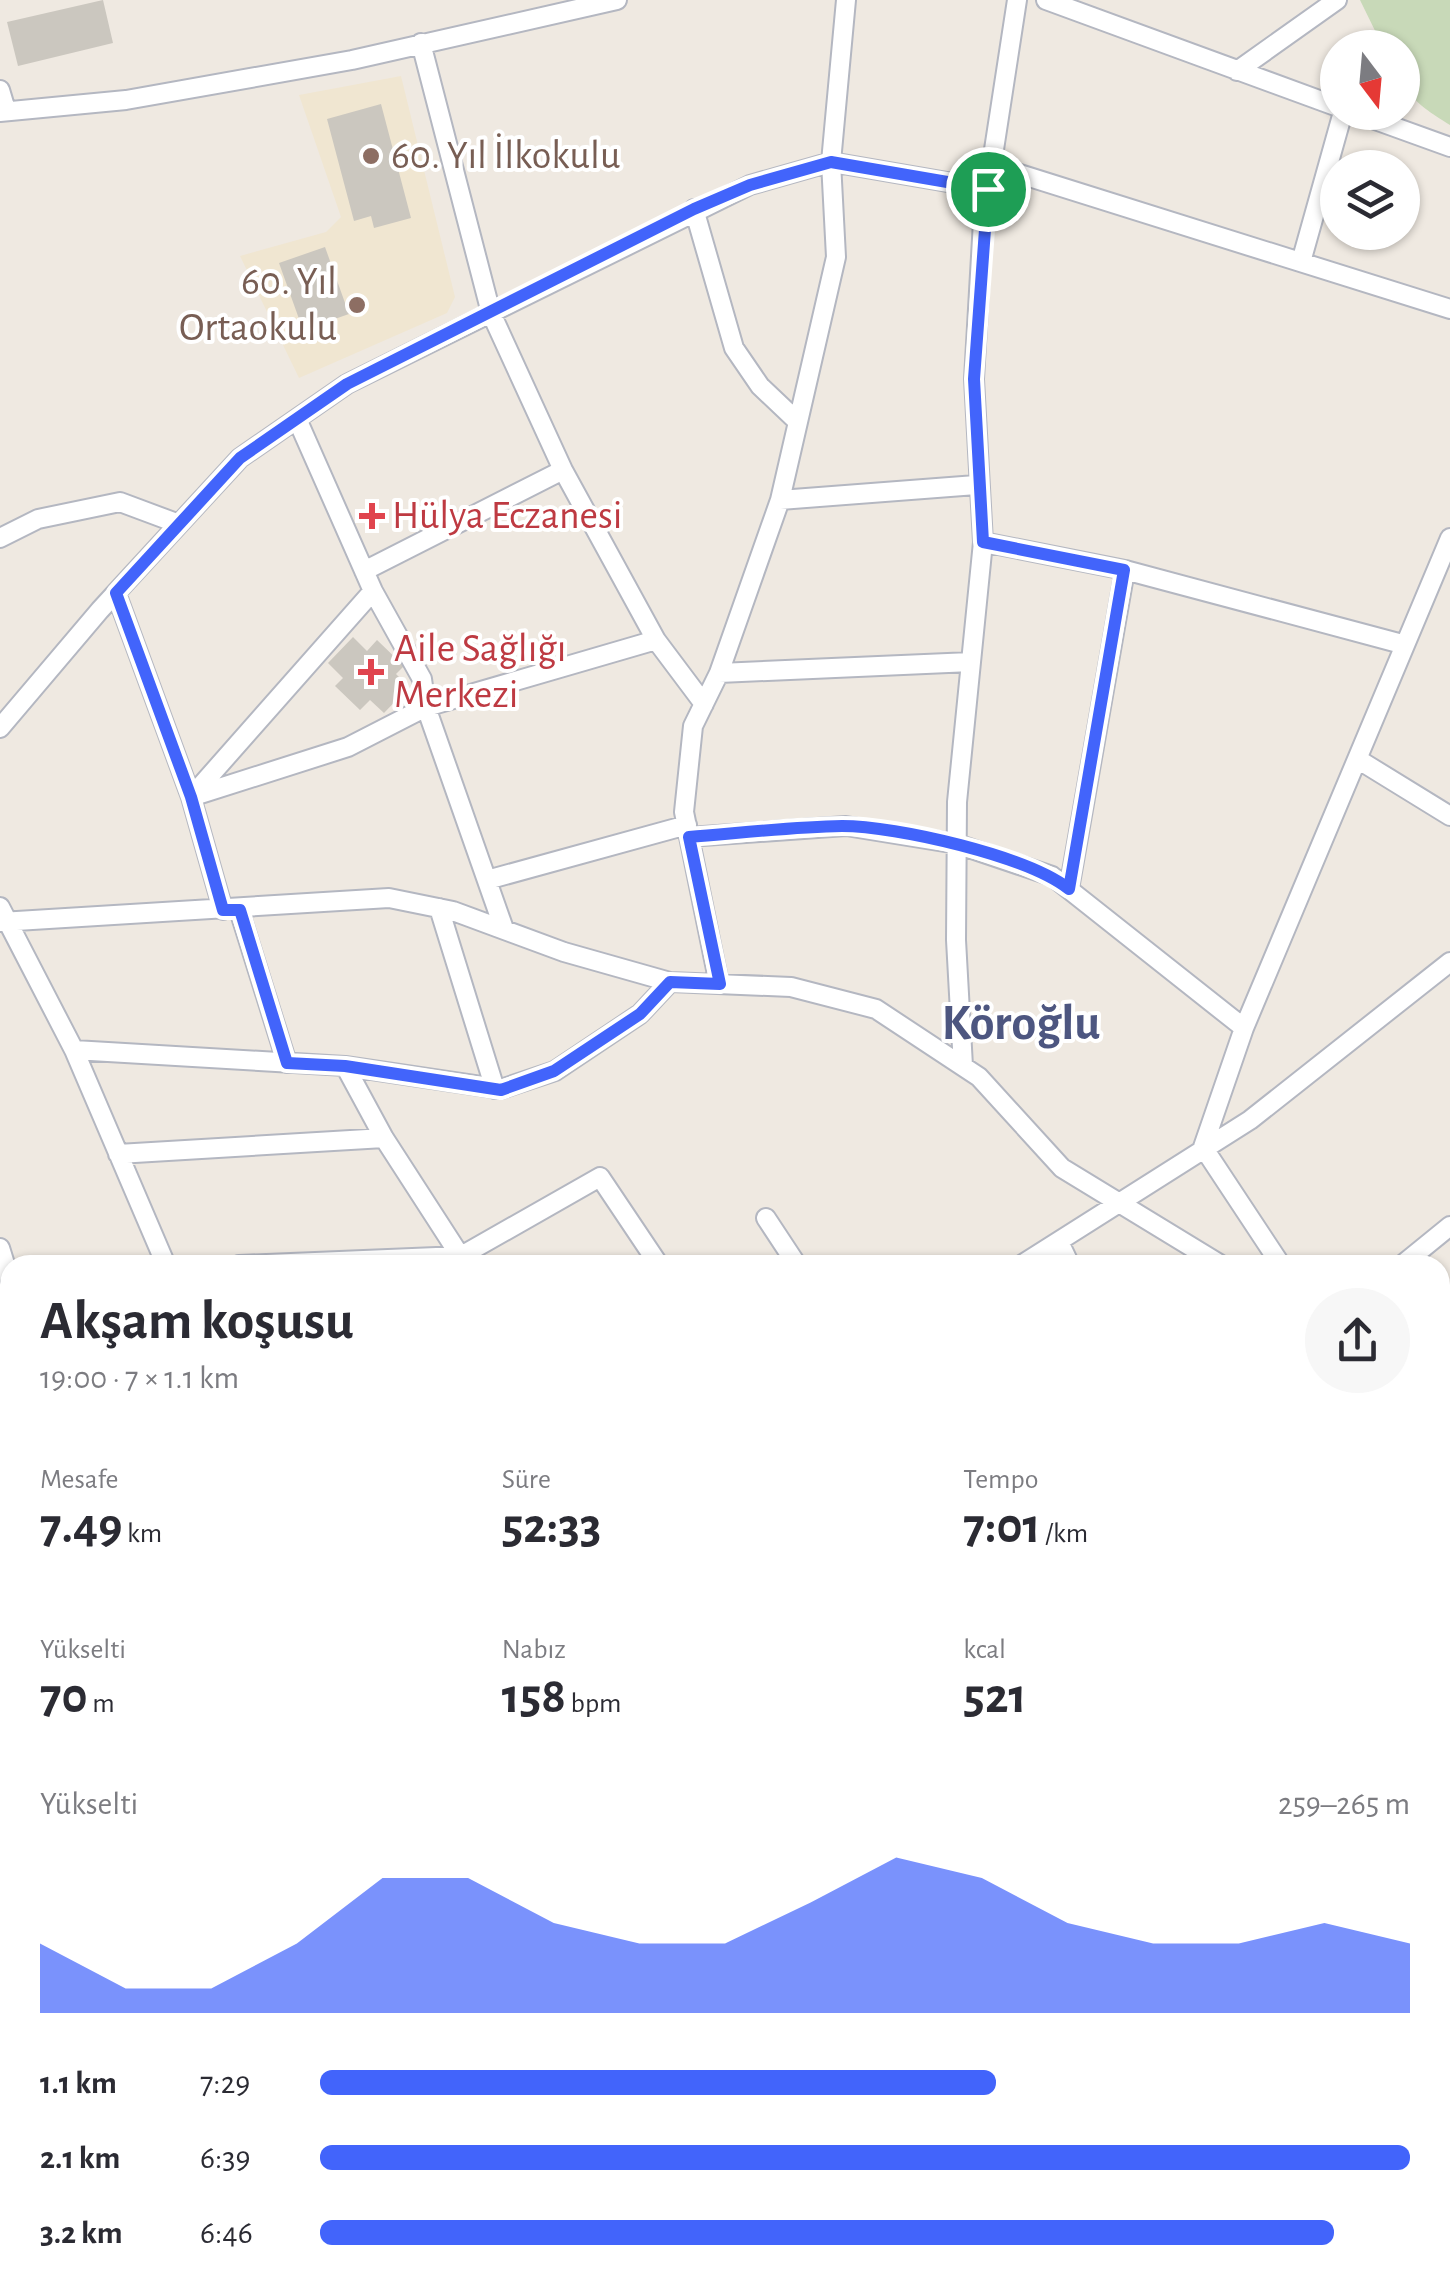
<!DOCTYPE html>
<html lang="tr">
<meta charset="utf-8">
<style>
body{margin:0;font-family:"Alegreya Sans",sans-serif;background:#f7f7f7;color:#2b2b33;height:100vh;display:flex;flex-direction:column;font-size:38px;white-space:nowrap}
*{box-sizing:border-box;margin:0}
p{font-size:32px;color:#7c7c81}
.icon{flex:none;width:55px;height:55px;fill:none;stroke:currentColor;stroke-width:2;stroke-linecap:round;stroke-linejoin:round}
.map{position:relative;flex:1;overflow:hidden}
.details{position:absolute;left:0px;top:1255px;width:1450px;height:1038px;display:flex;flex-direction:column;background:#fff;border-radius:30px 30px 0 0;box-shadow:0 2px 8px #0004}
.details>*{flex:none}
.needle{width:65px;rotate:164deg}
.buttons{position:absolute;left:1320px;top:30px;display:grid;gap:20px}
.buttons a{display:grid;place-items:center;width:100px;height:100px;border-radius:50%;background:#fff;box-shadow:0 2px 8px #0004;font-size:50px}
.pin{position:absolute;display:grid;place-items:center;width:85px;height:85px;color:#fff;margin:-42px;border:5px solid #fff;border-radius:50%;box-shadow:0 2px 10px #0007}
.round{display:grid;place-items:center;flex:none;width:105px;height:105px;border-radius:52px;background:#f7f7f7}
.head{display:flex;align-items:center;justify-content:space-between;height:170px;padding:0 40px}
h1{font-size:55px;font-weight:600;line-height:75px}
.metrics{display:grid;grid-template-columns:repeat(3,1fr);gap:15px;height:170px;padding:10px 40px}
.metrics div{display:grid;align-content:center}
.metrics b{font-size:50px;font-weight:600}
.metrics small{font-size:28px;font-weight:400}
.metrics p{font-size:28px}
.chart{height:280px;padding:20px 40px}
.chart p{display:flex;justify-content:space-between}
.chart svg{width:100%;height:180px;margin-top:10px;fill:#4264fb;opacity:.7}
ul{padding:0 40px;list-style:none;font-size:32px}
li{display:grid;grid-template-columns:160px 120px 1fr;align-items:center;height:75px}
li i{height:25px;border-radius:12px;background:#4264fb}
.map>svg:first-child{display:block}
</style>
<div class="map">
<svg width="1450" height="2291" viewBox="0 0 1450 2291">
<rect width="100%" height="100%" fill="#efe9e1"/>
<!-- industrial -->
<path fill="#e3e1e8" d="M 10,1946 L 10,2282 L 1372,2282 L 1372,2291 L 0,2291 L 0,1948 Z"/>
<!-- education -->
<path fill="#f0e6d1" d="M 401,76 L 455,297 L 447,313 L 299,378 L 240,256 L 326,232 L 341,217 L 299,95 Z"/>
<!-- cemetery -->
<path fill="#c8d9b8" d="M 1360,0 L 1450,0 L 1450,125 C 1411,100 1402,95 1402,48 L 1383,47 Z"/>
<!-- building -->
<path fill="#cbc7bf" d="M 103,0 L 113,43 L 18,66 L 7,22 Z
M 381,104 L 411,218 L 374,228 L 371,216 L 354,221 L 327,119 Z
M 325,247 L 349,314 L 303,330 L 279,263 Z
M 353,637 L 367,651 L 377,640 L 404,666 L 396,674 L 409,687 L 384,713 L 370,700 L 360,710 L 335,686 L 343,678 L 328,663 Z"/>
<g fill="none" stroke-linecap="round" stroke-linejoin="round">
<defs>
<path id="minor" d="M 1046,0 L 1338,107
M 421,43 L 491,313 L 563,470 L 656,640 L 704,704
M 1237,71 L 1337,0
M 0,90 L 6,110
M 0,112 L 126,100 L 352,60 L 617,0
M 1353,112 L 1450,147
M 991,165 L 1450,309
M 694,209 L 734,348 L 760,386 L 798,422
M 1301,262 L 1343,112
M 297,419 L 373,591 L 422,679 L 426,707 L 656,640
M 780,500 L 976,485
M 0,538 L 38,519 L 120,502 L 179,524
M 983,542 L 1125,570 L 1402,644
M 364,571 L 563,470
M 116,593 L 191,797 L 348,747 L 426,707 L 504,929
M 719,673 L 971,662
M 0,728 L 100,610 L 240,458 L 347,384 L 750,185 L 831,162 L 988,189
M 1359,760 L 1450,816
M 689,837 L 846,826 L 957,844 L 1052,876 L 1244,1028
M 487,880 L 687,825
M 1069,889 L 1125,570
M 0,907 L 74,1050 L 166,1265
M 439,908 L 495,1089
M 223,910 L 191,797 L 373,591
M 239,910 L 287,1063
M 0,922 L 389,898 L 453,911 L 564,952 L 670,982 L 791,987 L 876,1009 L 979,1077 L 1062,1168 L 1221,1265
M 719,984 L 684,812 L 693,726 L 719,673 L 780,500 L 836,257 L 831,162 L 846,0
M 74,1050 L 345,1066 L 501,1089 L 555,1071 L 640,1014 L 670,982
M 345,1066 L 384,1138 L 466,1265
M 963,1066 L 956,940 L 957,802 L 983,542 L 974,379 L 983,221 L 1017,0
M 118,1154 L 384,1138
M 766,1218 L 797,1265
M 1059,1242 L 1070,1265
M 0,1248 L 10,1280
M 239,1265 L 461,1256 L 600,1177 L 659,1265
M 1021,1265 L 1250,1120 L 1450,962
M 1281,1265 L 1203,1147 L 1244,1028 L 1450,538
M 1402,1265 L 1450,1226
M 1440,1349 L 1450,1350
M 0,1552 L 10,1548
M 0,1638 L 10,1657
M 1440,1706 L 1450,1706
M 0,1782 L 10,1780
M 0,1819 L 10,1817
M 1440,1833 L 1450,1833"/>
<path id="trunk" d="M 1440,1739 L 1450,1739
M 1440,1785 L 1450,1784
M 0,1855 L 10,1853
M 0,1902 L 10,1901"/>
</defs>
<!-- minor casing -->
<use href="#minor" stroke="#b4b7c1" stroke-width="22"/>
<!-- trunk casing -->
<use href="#trunk" stroke="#c9c9c9" stroke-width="32"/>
<!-- minor -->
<use href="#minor" stroke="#fff" stroke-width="18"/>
<!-- trunk -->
<use href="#trunk" stroke="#f8ba60" stroke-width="28"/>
</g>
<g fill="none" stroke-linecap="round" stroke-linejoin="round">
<defs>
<path id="route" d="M 831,162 L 988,189 L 974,379 L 983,542 L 1124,570 L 1069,889 C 1027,856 897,826 842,826 C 791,827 740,833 689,837 L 720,984 L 670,982 L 640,1014 L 554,1071 L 501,1090 L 345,1066 L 287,1063 L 240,910 L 223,910 L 191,797 L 116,593 L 240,458 L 347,384 L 694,209 L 750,185 Z"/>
</defs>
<!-- route casing -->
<use href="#route" stroke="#fff" stroke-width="20"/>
<!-- route -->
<use href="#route" stroke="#4264fb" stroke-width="12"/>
</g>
<!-- markers -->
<g fill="#8d6e63" stroke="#fff" stroke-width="4">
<circle cx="371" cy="156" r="10"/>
<circle cx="357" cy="305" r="10"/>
</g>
<g fill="#e0444e" stroke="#fff" stroke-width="4">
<path d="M367 501h10v10h10v10h-10v10h-10v-10h-10v-10h10z"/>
<path d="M366 657h10v10h10v10h-10v10h-10v-10h-10v-10h10z"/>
</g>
<g text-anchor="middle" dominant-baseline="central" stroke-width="8" stroke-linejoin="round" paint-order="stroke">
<!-- education labels -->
<g font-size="40" fill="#785e54" stroke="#fff" text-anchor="start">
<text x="391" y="156">60. Yıl İlkokulu</text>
<text x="337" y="282" text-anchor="end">60. Yıl<tspan x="337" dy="46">Ortaokulu</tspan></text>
</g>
<!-- health labels -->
<g font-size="40" fill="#be3a42" stroke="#fff" text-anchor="start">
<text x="392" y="516">Hülya Eczanesi</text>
<text x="394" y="649">Aile Sağlığı<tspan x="394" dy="46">Merkezi</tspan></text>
</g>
<!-- district labels -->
<g font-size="50" font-weight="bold" fill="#4d5680" stroke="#fff">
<text x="1021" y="1024">Köroğlu</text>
</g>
</g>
</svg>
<div class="buttons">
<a><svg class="needle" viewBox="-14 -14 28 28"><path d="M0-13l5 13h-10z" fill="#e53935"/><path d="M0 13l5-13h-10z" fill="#7c7c81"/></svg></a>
<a><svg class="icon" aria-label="layers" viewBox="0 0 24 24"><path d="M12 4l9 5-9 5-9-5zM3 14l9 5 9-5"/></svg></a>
</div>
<div class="pin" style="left:988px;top:189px;background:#1e9e55"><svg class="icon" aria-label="arrive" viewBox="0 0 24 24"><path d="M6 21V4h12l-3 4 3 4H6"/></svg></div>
<section class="details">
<div class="head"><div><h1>Akşam koşusu</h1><p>19:00 · 7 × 1.1 km</p></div><a class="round"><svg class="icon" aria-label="share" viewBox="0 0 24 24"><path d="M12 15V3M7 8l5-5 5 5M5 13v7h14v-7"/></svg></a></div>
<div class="metrics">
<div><p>Mesafe</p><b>7.49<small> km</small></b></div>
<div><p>Süre</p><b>52:33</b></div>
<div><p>Tempo</p><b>7:01<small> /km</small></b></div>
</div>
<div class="metrics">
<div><p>Yükselti</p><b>70<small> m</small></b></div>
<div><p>Nabız</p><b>158<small> bpm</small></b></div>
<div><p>kcal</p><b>521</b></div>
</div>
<div class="chart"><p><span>Yükselti</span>259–265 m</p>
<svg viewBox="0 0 160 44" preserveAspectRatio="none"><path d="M0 44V27L10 38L20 38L30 27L40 11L50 11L60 22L70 27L80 27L90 17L100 6L110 11L120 22L130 27L140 27L150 22L160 27V44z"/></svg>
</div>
<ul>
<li><b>1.1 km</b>7:29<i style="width:62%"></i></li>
<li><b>2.1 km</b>6:39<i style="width:100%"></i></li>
<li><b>3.2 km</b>6:46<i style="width:93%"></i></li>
</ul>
</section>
</div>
